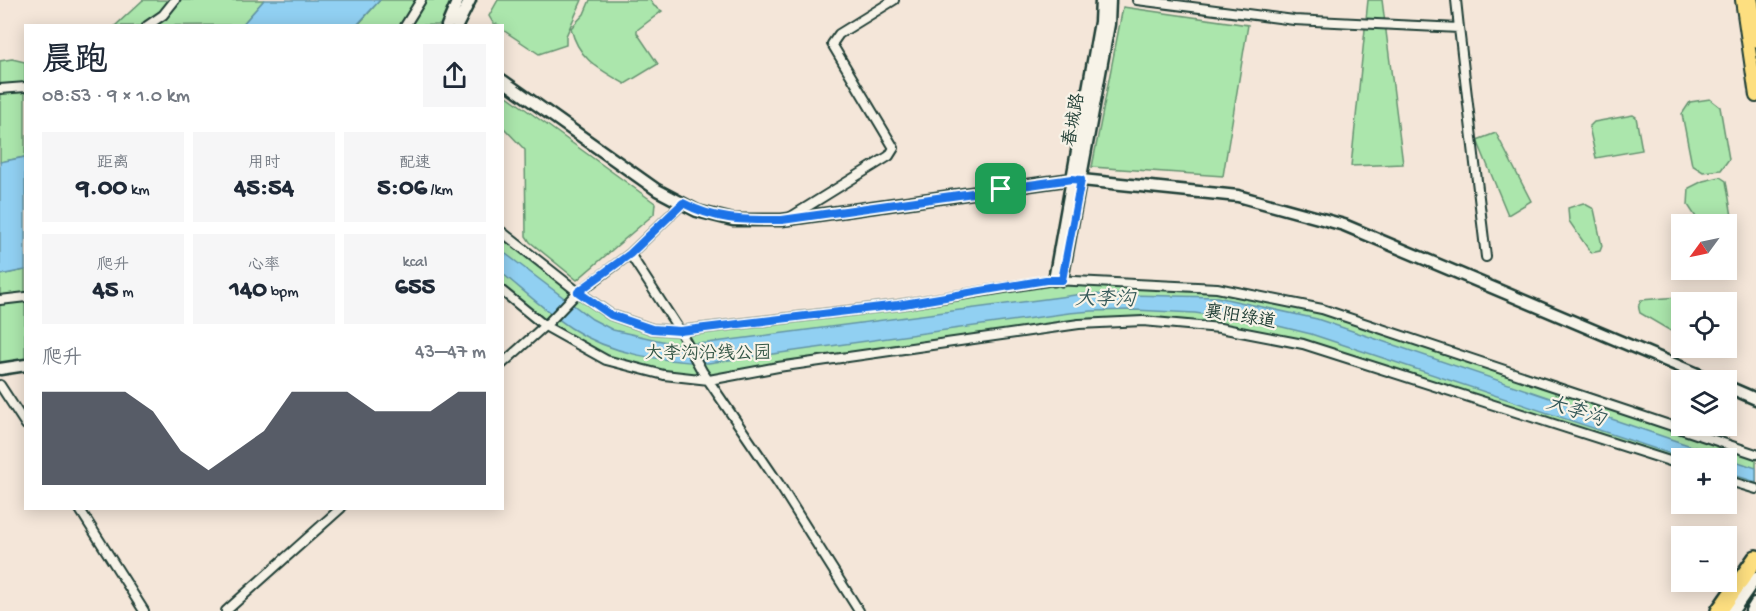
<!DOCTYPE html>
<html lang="zh">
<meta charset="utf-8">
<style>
body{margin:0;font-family:"Gochi Hand","LXGW WenKai TC",sans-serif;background:#f6f6f7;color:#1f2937;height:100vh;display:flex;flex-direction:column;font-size:22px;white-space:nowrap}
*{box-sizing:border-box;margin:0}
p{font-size:20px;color:#747a83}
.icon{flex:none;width:33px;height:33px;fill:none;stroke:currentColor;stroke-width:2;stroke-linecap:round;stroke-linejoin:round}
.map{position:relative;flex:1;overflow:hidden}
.panel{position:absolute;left:24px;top:24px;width:480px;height:486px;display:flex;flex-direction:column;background:#fff;border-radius:0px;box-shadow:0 3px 15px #0003}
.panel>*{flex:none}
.needle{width:39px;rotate:237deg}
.buttons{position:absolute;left:1671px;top:214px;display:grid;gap:12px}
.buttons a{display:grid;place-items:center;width:66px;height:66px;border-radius:0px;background:#fff;box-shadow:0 3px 15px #0003;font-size:30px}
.pin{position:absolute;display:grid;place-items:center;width:51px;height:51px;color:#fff;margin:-26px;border-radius:12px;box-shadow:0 3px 9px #0006}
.round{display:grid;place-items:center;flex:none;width:63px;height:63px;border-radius:0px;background:#f6f6f7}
.head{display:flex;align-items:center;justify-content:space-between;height:102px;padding:0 18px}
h1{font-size:33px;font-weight:800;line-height:45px}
.metrics{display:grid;grid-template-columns:repeat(3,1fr);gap:9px;height:102px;padding:6px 18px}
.metrics div{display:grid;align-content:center;border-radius:0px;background:#f6f6f7;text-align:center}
.metrics b{font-size:26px;font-weight:800}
.metrics small{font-size:16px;font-weight:400}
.metrics p{font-size:16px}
.chart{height:168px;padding:12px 18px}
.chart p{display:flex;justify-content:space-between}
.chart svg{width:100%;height:108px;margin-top:6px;fill:#111827;opacity:.7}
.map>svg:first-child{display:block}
</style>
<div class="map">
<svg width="1756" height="611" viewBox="0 0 1756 611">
<rect width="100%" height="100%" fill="#f4e6d9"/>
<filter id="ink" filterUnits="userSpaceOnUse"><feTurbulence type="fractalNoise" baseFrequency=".0167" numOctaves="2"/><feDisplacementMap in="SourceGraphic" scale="12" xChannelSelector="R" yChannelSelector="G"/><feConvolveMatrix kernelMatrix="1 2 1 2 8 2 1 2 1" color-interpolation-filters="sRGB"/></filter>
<g filter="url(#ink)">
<!-- green -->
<path fill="#abe6ac" stroke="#659270" stroke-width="1.5" d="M 143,0 L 264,0 L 242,25 L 115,26 Z
M 380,0 L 458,0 L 447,25 L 357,26 Z
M 498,0 L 582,0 L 566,36 L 566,45 L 539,54 L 503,30 L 502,26 L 493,23 L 489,16 Z
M 590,0 L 650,0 L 654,6 L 662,11 L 637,30 L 637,33 L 658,64 L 625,84 C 599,69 578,59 571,28 L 584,14 Z
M 1368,0 L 1382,0 L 1403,164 L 1351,166 Z
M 1123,7 L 1248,25 L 1223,176 L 1092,167 Z
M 12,59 L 25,62 L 25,157 L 0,162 L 0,61 Z
M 503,93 L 655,203 L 654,214 L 577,280 L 530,242 L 526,236 L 525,150 L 503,127 Z
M 1710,99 L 1720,107 L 1729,159 L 1721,170 L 1703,172 L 1692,165 L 1682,114 L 1690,102 Z
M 1633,115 L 1636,117 L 1642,150 L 1596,158 L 1589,127 L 1594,122 Z
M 1496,133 L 1531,201 L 1508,215 L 1477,140 Z
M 1720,177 L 1726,181 L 1734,228 L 1733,236 L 1727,238 L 1726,225 L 1701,225 L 1688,205 L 1689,188 L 1703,181 Z
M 1583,203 L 1594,209 L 1602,246 L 1600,251 L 1591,253 L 1569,221 L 1568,208 Z
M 502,232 L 611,315 L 652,329 L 680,331 L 898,305 L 1054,280 L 1217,288 L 1322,309 L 1756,456 L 1756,489 L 1727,480 L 1726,459 L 1682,459 L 1681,465 L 1303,344 L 1220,328 L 1143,321 L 1079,324 L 709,380 L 606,360 L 545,326 L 503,291 Z
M 25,270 L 25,360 L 0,365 L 0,275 Z
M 1690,296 L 1691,303 L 1682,303 L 1681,337 L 1640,313 C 1638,307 1638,305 1641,300 Z"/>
<!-- water -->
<path fill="#91d0f2" stroke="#6395a6" stroke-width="1.5" d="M 264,0 L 380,0 L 357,25 L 242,25 Z
M 25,157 L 25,270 L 0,275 L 0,162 Z
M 502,251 L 592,319 L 613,330 L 675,344 L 707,343 L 1083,294 L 1217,297 L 1317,319 L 1756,468 L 1756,482 L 1727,473 L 1726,459 L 1686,459 L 1311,334 L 1270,324 L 1195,313 L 1134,310 L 1092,311 L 1069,313 L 708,363 C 661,361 612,355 571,328 C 547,312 525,292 503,274 Z"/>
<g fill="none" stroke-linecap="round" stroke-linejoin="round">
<defs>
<path id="street" d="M 1137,0 L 1294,20 L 1459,28 L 1456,0
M 147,26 L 163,15 L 175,0
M 405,26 L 421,0
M 1459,28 L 1486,257
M 0,89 L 26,87
M 789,218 L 889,156 L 894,148 L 832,44 L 839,34 L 894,0
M 502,232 L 578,292 L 611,315 L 652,329 L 680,331 L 898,305 L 1054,280 L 1217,288 L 1322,309 L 1756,454
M 630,254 L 683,203
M 502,291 L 545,326 L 606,360 L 664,375 L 709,380 L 778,367 L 1079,324 L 1143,321 L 1220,328 L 1303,344 L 1682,465
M 0,300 L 26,297
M 502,364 L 550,321 L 574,296 L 630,254 L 680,331 L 702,371 L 779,484 L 859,611
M 0,385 L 26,425
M 1726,480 L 1756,489
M 79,508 L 144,611
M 226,611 L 341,508"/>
<path id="secondary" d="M 447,26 L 458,0
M 457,26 L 470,0
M 502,80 L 657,190 L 697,211 L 733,220 L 782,220 L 1072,179 L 1238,196 L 1344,225 L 1714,381
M 1054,280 L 1100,22 L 1101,0
M 1062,280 L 1109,24 L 1110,0
M 0,369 L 26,365
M 1726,386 L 1756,399
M 1733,611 L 1756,578
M 1751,611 L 1756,603"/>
<path id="primary" d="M 1742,0 L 1756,96"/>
<path id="highway" d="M 1750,0 L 1756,39
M 1719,611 L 1756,558"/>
</defs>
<!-- street casing -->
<use href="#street" stroke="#1f3d34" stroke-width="12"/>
<!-- secondary casing -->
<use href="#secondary" stroke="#1f3d34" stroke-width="15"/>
<!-- primary casing -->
<use href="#primary" stroke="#1f3d34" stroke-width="16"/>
<!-- highway casing -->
<use href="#highway" stroke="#1f3d34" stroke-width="20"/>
<!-- street -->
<use href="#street" stroke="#f7f3e8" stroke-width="8"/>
<!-- secondary -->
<use href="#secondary" stroke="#f7f3e8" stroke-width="10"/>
<!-- primary -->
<use href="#primary" stroke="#fddf80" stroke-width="12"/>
<!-- highway -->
<use href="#highway" stroke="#fddf80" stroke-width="15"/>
</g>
</g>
<g fill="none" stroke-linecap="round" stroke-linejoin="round" filter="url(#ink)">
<defs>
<path id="route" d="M 1072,179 L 1081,180 L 1062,280 L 1046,280 L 898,305 L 680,331 L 652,329 L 611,315 L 578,292 L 630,254 L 683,203 C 717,221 744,220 782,220 Z"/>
</defs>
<!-- route casing -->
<use href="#route" stroke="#fff" stroke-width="12"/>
<!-- route -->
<use href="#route" stroke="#1a73e8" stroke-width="8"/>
</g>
<g text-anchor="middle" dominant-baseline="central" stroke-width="4.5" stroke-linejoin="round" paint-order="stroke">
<!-- street labels -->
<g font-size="18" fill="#1f3d34" stroke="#f7f3e8">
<text transform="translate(1075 120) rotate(-80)">春城路</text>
<text transform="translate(1240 318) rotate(9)">襄阳绿道</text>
</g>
<!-- park labels -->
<g font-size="18" fill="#345646" stroke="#f7f3e8">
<text x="708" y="354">大李沟沿线公园</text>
</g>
<!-- water labels -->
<g font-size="20" font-style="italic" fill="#365a5a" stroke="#f7f3e8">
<text transform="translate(1105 301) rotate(1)">大李沟</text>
<text transform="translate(1575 413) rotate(18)">大李沟</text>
</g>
</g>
</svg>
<div class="buttons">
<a><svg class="needle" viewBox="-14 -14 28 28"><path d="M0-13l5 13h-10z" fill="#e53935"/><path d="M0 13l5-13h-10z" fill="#747a83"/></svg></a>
<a><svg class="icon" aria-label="locate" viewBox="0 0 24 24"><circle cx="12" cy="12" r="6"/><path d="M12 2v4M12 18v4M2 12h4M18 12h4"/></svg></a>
<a><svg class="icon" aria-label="layers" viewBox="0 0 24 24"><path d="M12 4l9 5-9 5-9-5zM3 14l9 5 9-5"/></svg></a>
<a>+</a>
<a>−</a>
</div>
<div class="pin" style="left:1001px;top:189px;background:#1e9e55"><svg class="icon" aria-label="arrive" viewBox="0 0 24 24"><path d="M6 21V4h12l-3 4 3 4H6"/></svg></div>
<section class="panel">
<div class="head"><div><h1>晨跑</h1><p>08:53 · 9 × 1.0 km</p></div><a class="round"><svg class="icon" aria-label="share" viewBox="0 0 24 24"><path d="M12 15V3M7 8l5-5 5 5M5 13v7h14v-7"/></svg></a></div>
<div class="metrics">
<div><p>距离</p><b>9.00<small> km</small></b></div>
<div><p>用时</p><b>45:54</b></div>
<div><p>配速</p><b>5:06<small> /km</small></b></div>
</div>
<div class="metrics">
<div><p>爬升</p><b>45<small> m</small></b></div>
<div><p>心率</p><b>140<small> bpm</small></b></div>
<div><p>kcal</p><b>655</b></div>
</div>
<div class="chart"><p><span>爬升</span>43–47 m</p>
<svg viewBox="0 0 160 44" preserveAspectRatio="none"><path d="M0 44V6L10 6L20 6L30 6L40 14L50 30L60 38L70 30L80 22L90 6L100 6L110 6L120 14L130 14L140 14L150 6L160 6V44z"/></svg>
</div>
</section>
</div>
